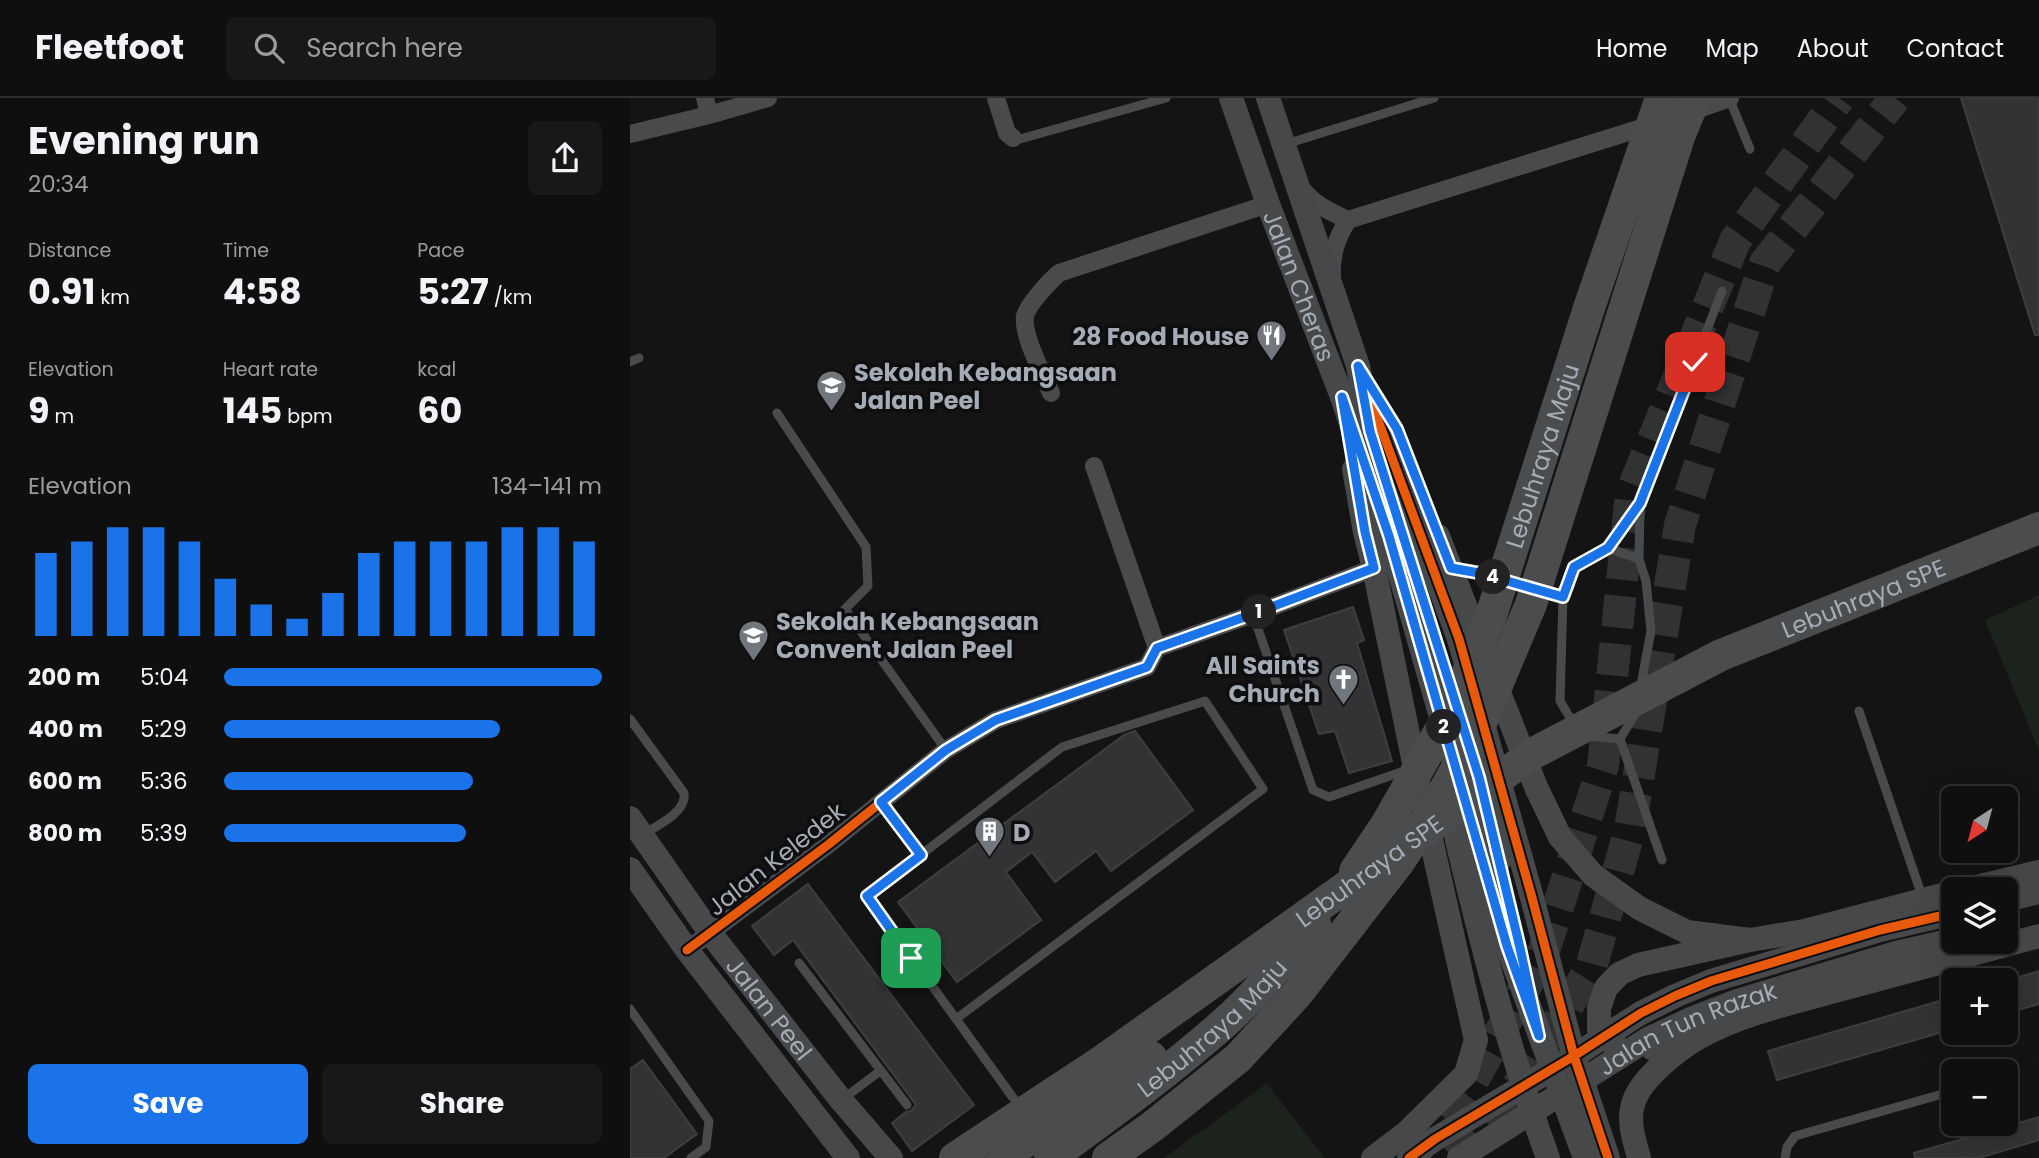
<!DOCTYPE html>
<meta charset="utf-8">
<style>
body{margin:0;font-family:Poppins,sans-serif;background:#181818;color:#f1f3f6;height:100vh;display:flex;flex-direction:column;font-size:26px;white-space:nowrap}
*{box-sizing:border-box;margin:0}
p{font-size:23px;color:#9b9c9e}
.icon{flex:none;width:38px;height:38px;fill:none;stroke:currentColor;stroke-width:2;stroke-linecap:round;stroke-linejoin:round}
.map{position:relative;flex:1;overflow:hidden}
.drawer{display:flex;flex-direction:column;background:#0f0f0f;width:630px}
.drawer>*{flex:none}
.needle{width:46px;rotate:216deg}
.fabs{position:absolute;left:1311px;top:688px;display:grid;gap:14px}
.fabs a{display:grid;place-items:center;width:77px;height:77px;border-radius:10px;background:#0f0f0f;box-shadow:0 7px 28px #0002,0 0 0 2px #2f2f2f;font-size:35px}
.pin{position:absolute;display:grid;place-items:center;width:60px;height:60px;color:#fff;margin:-30px;border-radius:14px;box-shadow:0 4px 10px #0006}
.km{position:absolute;width:35px;height:35px;margin:-18px;border-radius:50%;background:#222;color:#fff;font-size:19px;line-height:35px;text-align:center}
.round{display:grid;place-items:center;flex:none;width:74px;height:74px;border-radius:10px;background:#181818}
.head{display:flex;align-items:center;justify-content:space-between;height:119px;padding:0 28px}
h1{font-size:38px;font-weight:700;line-height:52px}
.metrics{display:grid;grid-template-columns:repeat(3,1fr);gap:10px;height:119px;padding:7px 28px}
.metrics div{display:grid;align-content:center}
.metrics b{font-size:35px;font-weight:700}
.metrics small{font-size:19px;font-weight:400}
.metrics p{font-size:19px}
.chart{height:196px;padding:14px 28px}
.chart p{display:flex;justify-content:space-between}
.chart svg{width:100%;height:126px;margin-top:7px;stroke:#1a73e8;stroke-width:6}
.button{display:flex;gap:14px;margin-top:auto;padding:14px 28px}
.button a{flex:1;height:80px;border-radius:10px;background:#1a73e8;color:#fff;font-size:28px;font-weight:700;line-height:80px;text-align:center}
.button a+a{background:#181818;color:#f1f3f6}
ul{padding:0 28px;list-style:none;font-size:23px}
li{display:grid;grid-template-columns:112px 84px 1fr;align-items:center;height:52px}
li i{height:18px;border-radius:9px;background:#1a73e8}
header{display:flex;align-items:center;gap:42px;box-sizing:border-box;height:98px;padding:0 35px;background:#0f0f0f;border-bottom:2px solid #2f2f2f}
header strong{font-size:33px}
nav{display:flex;gap:38px;margin-inline-start:auto;font-size:24px}
.search{width:490px;height:63px;background:#181818;display:flex;align-items:center;gap:18px;box-sizing:border-box;padding:0 24px;border-radius:10px;color:#9b9c9e;font-size:26px}
main{display:flex;flex:1;min-height:0}
.map>svg:first-child{display:block}
</style>
<header>
<strong>Fleetfoot</strong>
<div class="search"><svg class="icon" aria-label="search" viewBox="0 0 24 24"><circle cx="10" cy="10" r="6"/><path d="M15 15l6 6"/></svg>Search here</div>
<nav><a>Home</a><a>Map</a><a>About</a><a>Contact</a></nav>
</header>
<main>
<section class="drawer">
<div class="head"><div><h1>Evening run</h1><p>20:34</p></div><a class="round"><svg class="icon" aria-label="share" viewBox="0 0 24 24"><path d="M12 15V3M7 8l5-5 5 5M5 13v7h14v-7"/></svg></a></div>
<div class="metrics">
<div><p>Distance</p><b>0.91<small> km</small></b></div>
<div><p>Time</p><b>4:58</b></div>
<div><p>Pace</p><b>5:27<small> /km</small></b></div>
</div>
<div class="metrics">
<div><p>Elevation</p><b>9<small> m</small></b></div>
<div><p>Heart rate</p><b>145<small> bpm</small></b></div>
<div><p>kcal</p><b>60</b></div>
</div>
<div class="chart"><p><span>Elevation</span>134–141 m</p>
<svg viewBox="0 0 160 44" preserveAspectRatio="none"><path d="M5 44V15M15 44V11M25 44V6M35 44V6M45 44V11M55 44V24M65 44V33M75 44V38M85 44V29M95 44V15M105 44V11M115 44V11M125 44V11M135 44V6M145 44V6M155 44V11"/></svg>
</div>
<ul>
<li><b>200 m</b>5:04<i style="width:100%"></i></li>
<li><b>400 m</b>5:29<i style="width:73%"></i></li>
<li><b>600 m</b>5:36<i style="width:66%"></i></li>
<li><b>800 m</b>5:39<i style="width:64%"></i></li>
</ul>
<div class="button"><a>Save</a><a>Share</a></div>
</section>
<div class="map">
<svg width="1409" height="1060" viewBox="0 0 1409 1060">
<rect width="100%" height="100%" fill="#141414"/>
<!-- green -->
<path fill="#1c221c" d="M 1409,497 L 1409,653 L 1355,522 Z
M 637,986 L 695,1060 L 534,1060 L 636,986 Z"/>
<!-- building -->
<path fill="#333335" stroke="#3c3e40" stroke-width="2" d="M 1331,0 L 1409,0 L 1409,237 L 1405,237 Z
M 723,509 L 734,542 L 727,545 L 762,663 L 719,675 L 705,633 L 689,636 L 654,532 Z
M 505,633 L 563,712 L 481,773 L 466,753 L 425,784 L 402,754 L 376,774 L 411,822 L 327,884 L 268,804 L 494,637 Z
M 178,786 L 344,1007 L 282,1053 L 262,1025 L 276,1014 L 281,1013 L 286,1007 L 163,842 L 144,857 L 122,828 Z
M 1409,873 L 1409,906 L 1376,915 L 1376,883 Z
M 1323,899 L 1323,931 L 1147,982 L 1138,953 Z
M 13,962 L 67,1036 L 34,1060 L 0,1060 L 0,971 Z
M 1409,1019 L 1409,1042 L 1349,1060 L 1285,1060 L 1284,1055 Z"/>
<g fill="none" stroke-linecap="round" stroke-linejoin="round">
<!-- highway-tunnel -->
<path stroke="#313234" stroke-width="32" stroke-dasharray="32 16" stroke-linecap="butt" d="M 783,1056 L 841,986 L 912,859 L 973,668 L 1001,395 L 1105,143 L 1209,0
M 824,1060 L 874,1010 L 961,870 L 1000,731 L 1050,427 L 1135,165 L 1265,0"/>
<!-- lane -->
<path stroke="#484a4c" stroke-width="9" d="M 1099,0 L 1120,51
M 383,40 L 390,41 L 536,0
M 656,46 L 804,0
M 0,264 L 9,260
M 147,315 L 236,449 L 238,488 L 215,511 L 316,652
M 978,450 L 1009,461 L 1016,483 L 1021,533 L 1010,592
M 1009,461 L 1010,407
M 823,471 L 849,475 L 933,499
M 623,516 L 683,692 L 699,699 L 777,672
M 1229,613 L 1293,801
M 0,621 L 54,695 C 57,714 28,727 14,736
M 945,628 L 930,603 L 933,499 L 944,469 L 978,450 L 1010,405 L 1092,193
M 957,638 L 990,641
M 990,641 L 1007,613
M 990,641 L 1032,762
M 251,704 L 291,756
M 169,865 L 277,1007
M 0,911 L 79,1023 L 76,1049 L 61,1060
M 326,921 L 633,691 L 575,603 L 432,649 L 237,798 L 384,1001
M 1376,977 L 1382,976
M 213,1001 L 250,973
M 1155,1060 L 1157,1049 L 1165,1038 L 1323,993"/>
<!-- street -->
<path stroke="#484a4c" stroke-width="18" d="M 75,0 L 79,17
M 366,0 L 377,35 L 383,40
M 1057,15 L 1100,0
M 0,36 L 79,17 L 138,0
M 670,88 C 682,106 699,113 718,122
M 702,179 C 701,157 706,141 718,122 L 1024,26
M 421,295 C 413,276 392,237 395,218 C 398,206 420,183 429,175 L 638,106
M 464,368 L 527,550
M 57,852 L 199,746 L 316,652 L 366,622 L 517,569 L 527,550 L 623,516 L 744,470"/>
<!-- secondary -->
<g stroke="#47484a" stroke-width="24">
<path id="s1" d="M 601,0 L 638,106 L 712,299 L 759,438 L 877,848 L 955,1060"/>
<path d="M 638,0 L 728,268 L 740,333 L 747,354"/>
<path d="M 751,331 L 829,541 L 840,580"/>
<path d="M 724,371 L 735,434 L 744,470 L 785,670 L 846,942 L 836,976 L 776,1035 L 743,1060"/>
<path d="M 808,438 L 906,689 L 930,739 L 963,777 L 1009,810 L 1057,834 L 1120,842"/>
<path d="M 850,615 L 901,796 L 944,958 L 978,1060"/>
<path d="M 836,639 L 849,679 L 869,763"/>
<path d="M 817,699 C 845,821 875,942 918,1060"/>
<path id="s2" d="M 0,720 L 81,836 L 211,1002 L 261,1060"/>
<path d="M 0,771 L 57,852 L 218,1060"/>
<path d="M 1338,791 L 1409,774"/>
<path d="M 1376,802 L 1409,794"/>
<path d="M 986,948 L 969,932 L 969,910 L 976,890 L 989,876 L 1008,867 L 1120,842 L 1174,833 L 1323,794"/>
<path d="M 1023,951 L 1067,940"/>
<path d="M 779,1060 L 805,1041 L 944,958 L 1011,915 L 1045,898 L 1081,883 L 1250,832 L 1323,815"/>
<path id="s3" d="M 829,1060 L 1018,941 L 1061,921 L 1107,903 L 1266,855 L 1323,842"/>
<path d="M 1009,1060 C 1004,1041 997,1022 1004,1003 C 1012,980 1047,952 1068,940 C 1111,916 1161,905 1209,892 C 1275,874 1342,856 1409,838"/>
</g>
<!-- highway -->
<g stroke="#4a4c4e" stroke-width="32">
<path id="s4" d="M 725,773 L 756,727 L 823,610 L 860,521 L 959,210 L 1031,0"/>
<path id="s5" d="M 325,1060 L 472,963 L 904,655 L 1091,557 L 1409,430"/>
<path d="M 371,1060 L 488,983 L 521,959"/>
<path id="s6" d="M 420,1060 C 479,1017 539,974 594,925 C 628,895 656,859 685,825"/>
<path d="M 478,1060 L 523,1028 L 608,960 L 667,896 L 769,764 L 809,702 L 848,632 L 901,506 L 1050,36 L 1065,0"/>
</g>
<defs>
<path id="cycleway" d="M 728,268 L 829,541 L 901,796 L 944,958 L 978,1060
M 57,852 L 199,746 L 316,652 L 366,622 L 517,569 L 527,550 L 623,516 L 744,470
M 779,1060 L 805,1041 L 944,958 L 1011,915 L 1045,898 L 1081,883 L 1250,832 L 1323,815"/>
</defs>
<!-- cycleway casing -->
<use href="#cycleway" stroke="#0e0e10" stroke-width="13"/>
<!-- cycleway -->
<use href="#cycleway" stroke="#e8590c" stroke-width="9"/>
</g>
<g fill="none" stroke-linecap="round" stroke-linejoin="round">
<defs>
<path id="route" d="M 281,860 L 237,798 L 291,757 L 251,704 L 316,652 L 366,622 L 517,569 L 527,550 L 623,516 L 744,470 L 735,434 L 712,299 L 759,438 L 877,848 L 909,938 L 890,850 L 849,679 L 740,333 L 728,268 L 767,331 L 821,470 L 849,475 L 933,499 L 944,469 L 978,450 L 1010,405 L 1065,264"/>
</defs>
<!-- route casing -->
<use href="#route" stroke="#fff" stroke-width="14"/>
<!-- route -->
<use href="#route" stroke="#1a73e8" stroke-width="9"/>
</g>
<!-- icons -->
<defs>
<symbol id="restaurant-pin" viewBox="-11 -11 22 30"><path d="M0 17L-7.5 6A9.5 9.5 0 1 1 7.5 6Z" fill="#72777d" stroke="#0e0e10"/><path d="M-5-6h1v4h1v-4h1v4h1v-4h1v5L-1.5 .5V6h-2V.5L-5-1ZM5-6V6H3V1.5H1.5Q1.5-4 5-6Z" fill="#fff"/></symbol>
<symbol id="school-pin" viewBox="-11 -11 22 30"><path d="M0 17L-7.5 6A9.5 9.5 0 1 1 7.5 6Z" fill="#72777d" stroke="#0e0e10"/><path d="M0-5L7-2L0 1L-7-2ZM-4 1L0 2.5L4 1V4Q0 6-4 4Z" fill="#fff"/></symbol>
<symbol id="church-pin" viewBox="-11 -11 22 30"><path d="M0 17L-7.5 6A9.5 9.5 0 1 1 7.5 6Z" fill="#72777d" stroke="#0e0e10"/><path d="M-1.2-6h2.4v3.5h3.3v2.4h-3.3V6h-2.4V-.1h-3.3v-2.4h3.3Z" fill="#fff"/></symbol>
<symbol id="building-pin" viewBox="-11 -11 22 30"><path d="M0 17L-7.5 6A9.5 9.5 0 1 1 7.5 6Z" fill="#72777d" stroke="#0e0e10"/><path d="M-4-6H4V6H1V3H-1V6H-4ZM-2.5-4.3h1.7v1.8h-1.7ZM.8-4.3h1.7v1.8H.8ZM-2.5-1h1.7V.8h-1.7ZM.8-1h1.7V.8H.8Z" fill="#fff"/></symbol>
</defs>
<g fill-rule="evenodd">
<use href="#restaurant-pin" x="624" y="220" width="35" height="47"/>
<use href="#school-pin" x="184" y="270" width="35" height="47"/>
<use href="#school-pin" x="106" y="520" width="35" height="47"/>
<use href="#church-pin" x="696" y="564" width="35" height="47"/>
<use href="#building-pin" x="342" y="716" width="35" height="47"/>
</g>
<g text-anchor="middle" dominant-baseline="central" stroke-width="7" stroke-linejoin="round" paint-order="stroke">
<!-- street labels -->
<g font-size="24" fill="#a5acb5" stroke="#0e0e10">
<text stroke="none"><textPath href="#s1" startOffset="200">Jalan Cheras</textPath></text>
<text stroke="none"><textPath href="#s4" startOffset="458">Lebuhraya Maju</textPath></text>
<text stroke="none"><textPath href="#s5" startOffset="1071">Lebuhraya SPE</textPath></text>
<text transform="translate(146 761) rotate(-38)">Jalan Keledek</text>
<text stroke="none"><textPath href="#s5" startOffset="504">Lebuhraya SPE</textPath></text>
<text stroke="none"><textPath href="#s2" startOffset="236">Jalan Peel</textPath></text>
<text stroke="none"><textPath href="#s6" startOffset="208">Lebuhraya Maju</textPath></text>
<text stroke="none"><textPath href="#s3" startOffset="264">Jalan Tun Razak</textPath></text>
</g>
<!-- poi labels -->
<g font-size="24" font-weight="bold" fill="#a5acb5" stroke="#0e0e10" text-anchor="start">
<text x="619" y="238" text-anchor="end">28 Food House</text>
<text x="224" y="274">Sekolah Kebangsaan<tspan x="224" dy="28">Jalan Peel</tspan></text>
<text x="146" y="523">Sekolah Kebangsaan<tspan x="146" dy="28">Convent Jalan Peel</tspan></text>
<text x="690" y="567" text-anchor="end">All Saints<tspan x="690" dy="28">Church</tspan></text>
<text x="383" y="734">D</text>
</g>
</g>
</svg>
<div class="fabs">
<a><svg class="needle" viewBox="-14 -14 28 28"><path d="M0-13l5 13h-10z" fill="#e53935"/><path d="M0 13l5-13h-10z" fill="#9b9c9e"/></svg></a>
<a><svg class="icon" aria-label="layers" viewBox="0 0 24 24"><path d="M12 4l9 5-9 5-9-5zM3 14l9 5 9-5"/></svg></a>
<a>+</a>
<a>−</a>
</div>
<div class="pin" style="left:281px;top:860px;background:#1e9e55"><svg class="icon" aria-label="arrive" viewBox="0 0 24 24"><path d="M6 21V4h12l-3 4 3 4H6"/></svg></div>
<div class="pin" style="left:1065px;top:264px;background:#d93025"><svg class="icon" aria-label="check" viewBox="0 0 24 24"><path d="M5 12l5 5 9-10"/></svg></div>
<b class="km" style="left:629px;top:514px">1</b>
<b class="km" style="left:814px;top:629px">2</b>
<b class="km" style="left:863px;top:479px">4</b>
</div>
</main>
